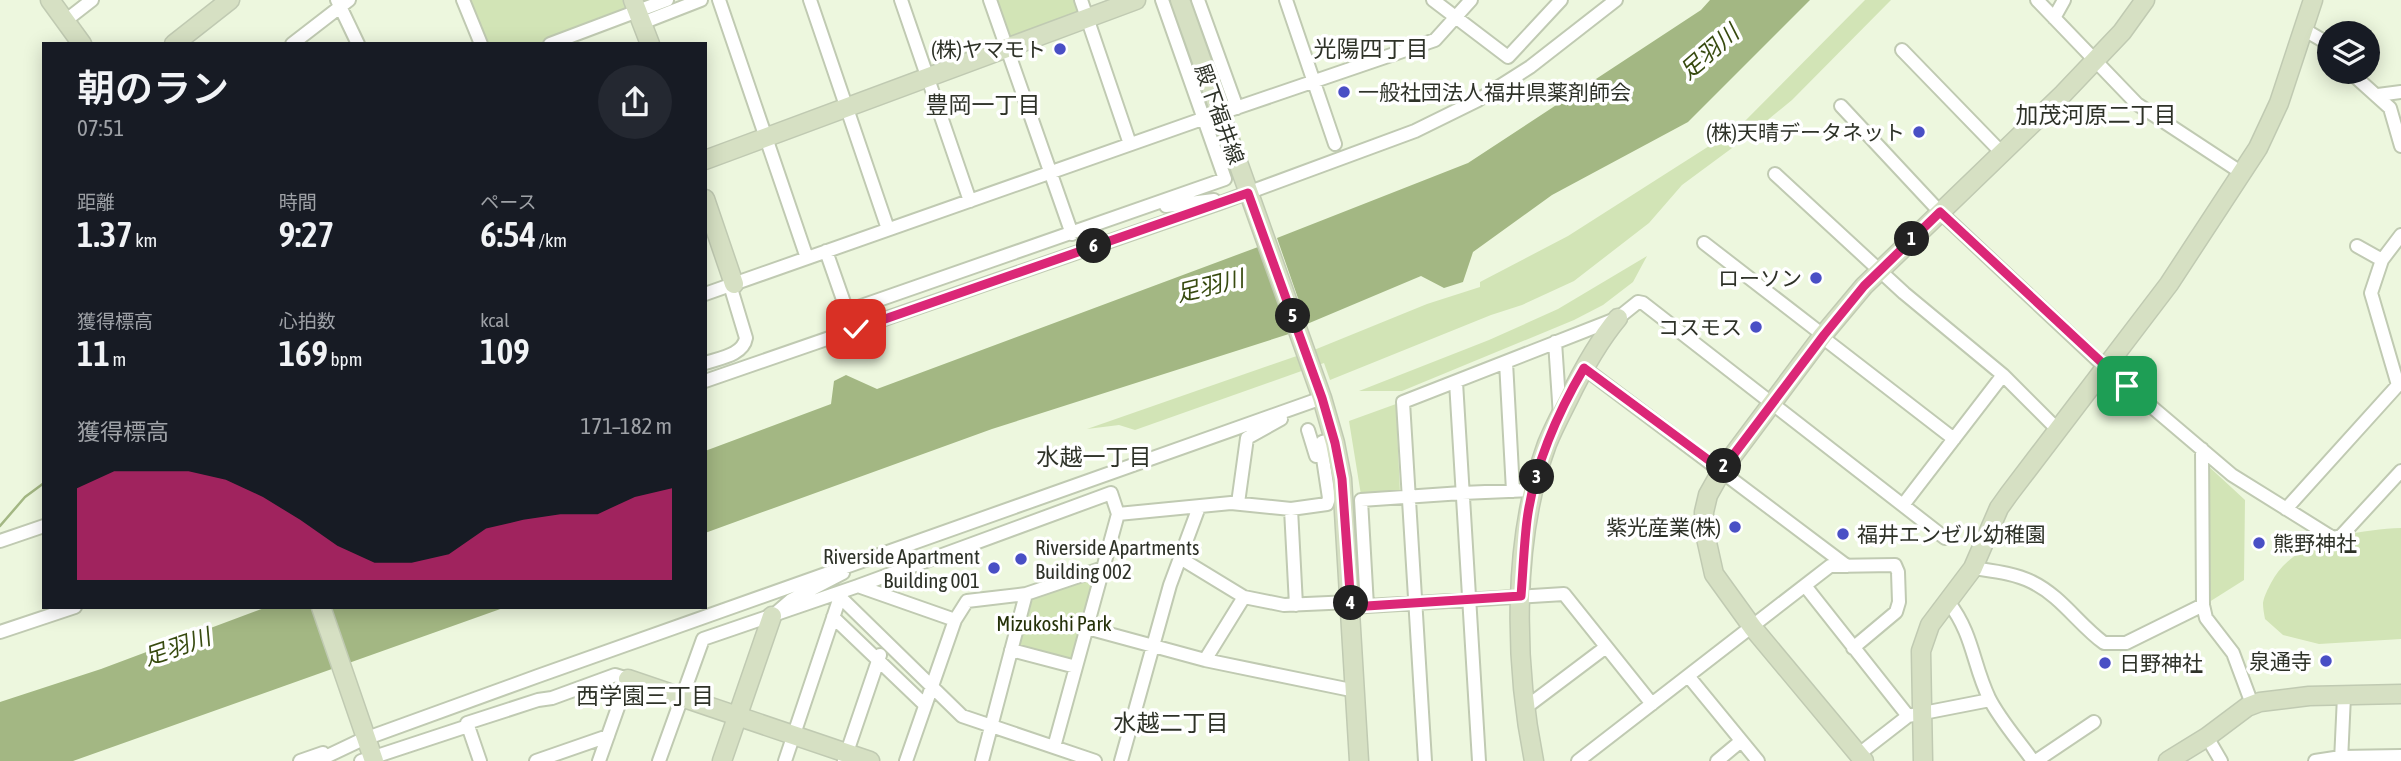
<!DOCTYPE html>
<html lang="ja">
<meta charset="utf-8">
<style>
body{margin:0;font-family:"Asap Condensed","Noto Sans JP",sans-serif;background:#242831;color:#f1f3f6;height:100vh;display:flex;flex-direction:column;font-size:26px;white-space:nowrap}
*{box-sizing:border-box;margin:0}
p{font-size:23px;color:#9ea1a6}
.icon{flex:none;width:38px;height:38px;fill:none;stroke:currentColor;stroke-width:2;stroke-linecap:round;stroke-linejoin:round}
.map{position:relative;flex:1;overflow:hidden}
.sheet{position:absolute;left:42px;top:42px;width:665px;height:567px;display:flex;flex-direction:column;background:#171b24;border-radius:0px;box-shadow:0 4px 18px #0003}
.sheet>*{flex:none}
.buttons{position:absolute;left:2317px;top:21px;display:grid;gap:14px}
.buttons a{display:grid;place-items:center;width:63px;height:63px;border-radius:50%;background:#171b24;box-shadow:0 4px 18px #0003;font-size:35px}
.pin{position:absolute;display:grid;place-items:center;width:60px;height:60px;color:#fff;margin:-30px;border-radius:14px;box-shadow:0 4px 10px #0006}
.km{position:absolute;width:35px;height:35px;margin:-18px;border-radius:50%;background:#222;color:#fff;font-size:19px;line-height:35px;text-align:center}
.round{display:grid;place-items:center;flex:none;width:74px;height:74px;border-radius:37px;background:#242831}
.headline{display:flex;align-items:center;justify-content:space-between;height:119px;padding:0 35px}
h1{font-size:38px;font-weight:600;line-height:52px}
.stats{display:grid;grid-template-columns:repeat(3,1fr);gap:10px;height:119px;padding:7px 35px}
.stats div{display:grid;align-content:center}
.stats b{font-size:35px;font-weight:600}
.stats small{font-size:19px;font-weight:400}
.stats p{font-size:19px}
.chart{height:196px;padding:14px 35px}
.chart p{display:flex;justify-content:space-between}
.chart svg{width:100%;height:126px;margin-top:7px;fill:#db2777;opacity:.7}
.map>svg:first-child{display:block}
</style>
<div class="map">
<svg width="2401" height="761" viewBox="0 0 2401 761">
<rect width="100%" height="100%" fill="#edf7de"/>
<!-- green -->
<path fill="#d2e4b6" d="M 466,0 L 628,0 L 634,12 L 550,44 L 486,44 Z
M 995,0 L 1077,0 L 1081,10 L 1078,15 L 1009,38 Z
M 1865,0 L 1891,0 L 1792,100 L 1747,137 L 1682,185 L 1649,223 L 1574,281 L 1522,305 L 1491,315 L 1330,380 L 1324,363 L 1135,430 L 1119,425 L 1087,429 L 1314,350 L 1427,304 L 1480,287 L 1480,282 L 1568,236 L 1739,127 Z
M 1647,256 L 1633,282 L 1603,305 L 1574,320 L 1402,391 L 1359,391 L 1489,340 L 1558,309 Z
M 1396,404 L 1400,493 L 1361,495 L 1349,421 Z
M 2205,463 L 2245,500 L 2244,580 L 2206,604 Z
M 2401,528 L 2401,639 L 2319,644 L 2283,635 L 2265,619 C 2264,614 2263,608 2263,603 C 2264,596 2268,589 2271,583 C 2293,539 2357,530 2401,528 Z
M 1089,579 L 1094,585 L 1073,663 L 1017,647 L 1030,598 Z"/>
<!-- water -->
<path fill="#a3b783" d="M 1710,0 L 1810,0 L 1688,122 L 1552,195 L 1473,252 L 1463,282 L 1444,288 L 1421,276 L 1307,324 L 1277,238 L 1468,163 L 1701,10 Z
M 1258,247 L 1292,333 L 992,429 L 705,533 L 705,451 L 831,404 L 834,381 L 846,375 L 877,389 Z
M 267,607 L 506,607 L 73,761 L 0,761 L 0,702 L 101,669 Z"/>
<g fill="none" stroke-linecap="round" stroke-linejoin="round">
<!-- stream -->
<path stroke="#a3b783" stroke-width="2.5" d="M 0,526 L 25,497 L 44,483"/>
<defs>
<path id="street" d="M 337,0 L 358,44
M 463,0 L 481,44
M 719,0 L 807,258
M 810,0 L 888,229
M 901,0 L 970,201
M 990,0 L 1072,234
M 1081,0 L 1130,144
M 1198,0 L 1237,108
M 1286,0 L 1335,144
M 1433,0 L 1508,57 L 1561,0
M 2037,0 L 2137,104 L 2242,173
M 2054,18 L 2064,0
M 65,21 L 92,0
M 642,23 L 701,0
M 2303,29 L 2322,40 L 2329,50
M 292,44 L 349,0
M 550,44 L 667,0
M 1902,50 L 2002,153
M 2350,72 L 2390,108 L 2401,146
M 2378,95 L 2401,92
M 1841,106 L 1940,212 L 2106,368 L 2232,475 L 2333,538 L 2341,536 L 2401,471
M 1233,109 L 1435,40 L 1471,0
M 1775,174 L 1904,293 L 2003,375 L 2058,430
M 1166,206 L 1214,200
M 1704,243 L 1823,335
M 2357,246 L 2382,260
M 826,251 L 847,311 L 1225,179 L 1162,0
M 705,294 L 1205,118
M 1822,337 L 1954,439
M 1555,342 L 1560,416
M 1506,362 L 1513,491
M 705,363 C 720,358 743,355 746,338 L 730,285
M 1584,368 L 1847,566
M 705,381 L 1220,203 L 1415,131 L 1478,100 L 1530,67 L 1616,0
M 1456,382 L 1479,761
M 1308,430 L 1316,456
M 2202,449 L 2203,605 L 2206,618 L 2233,653 L 2252,704
M 1238,503 L 1247,438 L 1281,419
M 1903,505 L 2003,375
M 1291,509 L 1296,605
M 2286,509 L 2398,385 L 2371,293 L 2382,260 L 2401,235
M 1118,514 L 1231,503 L 1291,509 L 1327,504 L 1329,498 L 1321,445 L 1322,442 L 1334,439
M 0,541 L 44,526
M 1180,558 L 1244,597 L 1284,605 L 1351,602
M 1973,568 C 1992,571 2014,573 2032,582 C 2061,596 2079,625 2104,643 L 2126,643 L 2203,605
M 858,586 L 1111,493 L 1118,514 L 1054,747
M 1806,587 L 1908,716
M 837,594 L 962,716 L 1095,761
M 1949,603 C 1973,634 1973,665 1989,698 C 2000,720 2019,741 2033,761
M 1367,606 L 1361,500 L 1462,493 L 1533,490
M 1351,607 L 1564,594 L 1652,704
M 777,612 L 791,600 L 843,573
M 833,617 L 925,705
M 955,620 L 967,601 L 1026,594 L 1103,568
M 1087,628 L 1205,660 L 1356,691
M 0,632 L 75,607
M 1011,650 L 1076,667
M 1205,660 L 1244,597
M 1689,677 L 1758,761
M 1525,708 L 1606,647
M 2207,737 L 2221,761
M 1859,754 L 1908,716 L 1990,700
M 380,755 L 468,726
M 300,761 L 323,753
M 317,761 L 359,741 L 538,676 L 1322,398
M 361,761 L 364,760
M 480,761 L 467,723 L 538,700 L 552,698 L 615,675 L 628,679 L 599,761
M 536,761 L 608,736
M 659,761 L 703,639 L 858,586 L 955,620 L 906,761
M 785,761 L 840,597
M 844,761 L 880,655
M 982,761 L 1026,594
M 1121,761 L 1170,585 L 1199,507
M 1425,761 L 1403,402 L 1618,318 L 1638,302 L 1643,303 L 1945,538
M 1578,761 L 1830,566 L 1895,565 L 1898,572 L 1899,602 L 1896,612 L 1853,648
M 1717,761 L 1741,741
M 2036,761 L 2094,722
M 2315,761 L 2341,757 L 2401,756
M 2341,761 L 2344,696"/>
<path id="secondary" d="M 50,0 L 82,44
M 633,0 L 650,44
M 1180,0 L 1322,398 L 1335,443 L 1342,479 L 1359,761
M 174,44 L 230,0
M 705,160 L 1136,0
M 705,199 L 734,284
M 321,607 L 374,761
M 628,679 L 870,761
M 722,761 L 772,616
M 1534,761 C 1514,662 1512,539 1547,444 C 1553,429 1561,414 1568,400 C 1582,371 1597,343 1618,318
M 1864,761 L 1753,628 L 1714,574 L 1704,529 L 1704,512 L 1708,495 L 1722,470 L 1823,335 L 1864,286 L 2063,94 L 2122,32 L 2145,0
M 1923,761 L 1921,651 L 1930,625 L 1973,568 L 1999,508 L 2009,494 L 2169,284 L 2258,148 L 2279,103 L 2313,0
M 2168,761 L 2207,737 L 2247,707 L 2260,702 L 2309,696 L 2401,694"/>
</defs>
<!-- street casing -->
<use href="#street" stroke="#c0cab2" stroke-width="16"/>
<!-- secondary casing -->
<use href="#secondary" stroke="#c0cab2" stroke-width="21"/>
<!-- street -->
<use href="#street" stroke="#fff" stroke-width="12"/>
<!-- secondary -->
<use href="#secondary" stroke="#d6e0c3" stroke-width="18"/>
</g>
<g fill="none" stroke-linecap="round" stroke-linejoin="round">
<defs>
<path id="route" d="M 856,329 L 1248,193 L 1322,398 L 1335,443 L 1342,479 L 1351,607 L 1521,596 C 1523,571 1524,545 1527,520 C 1534,467 1557,414 1584,368 L 1722,470 L 1824,335 L 1864,286 L 1940,212 L 2127,386"/>
</defs>
<!-- route casing -->
<use href="#route" stroke="#fff" stroke-width="14"/>
<!-- route -->
<use href="#route" stroke="#db2777" stroke-width="9"/>
</g>
<!-- markers -->
<g fill="#494fc5" stroke="#fff" stroke-width="2.5">
<circle cx="1060" cy="49" r="7"/>
<circle cx="1344" cy="92" r="7"/>
<circle cx="1919" cy="132" r="7"/>
<circle cx="1816" cy="278" r="7"/>
<circle cx="1756" cy="327" r="7"/>
<circle cx="1735" cy="527" r="7"/>
<circle cx="1843" cy="534" r="7"/>
<circle cx="2259" cy="543" r="7"/>
<circle cx="1021" cy="559" r="7"/>
<circle cx="994" cy="568" r="7"/>
<circle cx="2326" cy="661" r="7"/>
<circle cx="2105" cy="663" r="7"/>
</g>
<g text-anchor="middle" dominant-baseline="central" stroke-width="7" stroke-linejoin="round" paint-order="stroke">
<!-- poi labels -->
<g font-size="21" fill="#2e3228" stroke="#fff" text-anchor="end">
<text x="1046" y="49">(株)ヤマモト</text>
<text x="1358" y="92" text-anchor="start">一般社団法人福井県薬剤師会</text>
<text x="1905" y="132">(株)天晴データネット</text>
<text x="1802" y="278">ローソン</text>
<text x="1742" y="327">コスモス</text>
<text x="1721" y="527">紫光産業(株)</text>
<text x="1857" y="534" text-anchor="start">福井エンゼル幼稚園</text>
<text x="2273" y="543" text-anchor="start">熊野神社</text>
<text x="1035" y="547" text-anchor="start">Riverside Apartments<tspan x="1035" dy="24">Building 002</tspan></text>
<text x="980" y="556">Riverside Apartment<tspan x="980" dy="24">Building 001</tspan></text>
<text x="2312" y="661">泉通寺</text>
<text x="2119" y="663" text-anchor="start">日野神社</text>
</g>
<!-- street labels -->
<g font-size="21" fill="#2e3228" stroke="#fff">
<text transform="translate(1220 114) rotate(70)">殿下福井線</text>
</g>
<!-- park labels -->
<g font-size="21" fill="#253109" stroke="#fff">
<text x="1054" y="623">Mizukoshi Park</text>
</g>
<!-- neighbourhood labels -->
<g font-size="23" fill="#2e3228" stroke="#fff">
<text x="1371" y="49">光陽四丁目</text>
<text x="983" y="105">豊岡一丁目</text>
<text x="2096" y="115">加茂河原二丁目</text>
<text x="1094" y="457">水越一丁目</text>
<text x="645" y="696">西学園三丁目</text>
<text x="1171" y="723">水越二丁目</text>
</g>
<!-- water labels -->
<g font-size="23" font-style="italic" fill="#384b10" stroke="#fff">
<text transform="translate(1709 52) rotate(-41)">足羽川</text>
<text transform="translate(1210 286) rotate(-14)">足羽川</text>
<text transform="translate(177 647) rotate(-19)">足羽川</text>
</g>
</g>
</svg>
<div class="buttons">
<a><svg class="icon" aria-label="layers" viewBox="0 0 24 24"><path d="M12 4l9 5-9 5-9-5zM3 14l9 5 9-5"/></svg></a>
</div>
<div class="pin" style="left:2127px;top:386px;background:#1e9e55"><svg class="icon" aria-label="arrive" viewBox="0 0 24 24"><path d="M6 21V4h12l-3 4 3 4H6"/></svg></div>
<div class="pin" style="left:856px;top:329px;background:#d93025"><svg class="icon" aria-label="check" viewBox="0 0 24 24"><path d="M5 12l5 5 9-10"/></svg></div>
<b class="km" style="left:1912px;top:239px">1</b>
<b class="km" style="left:1724px;top:466px">2</b>
<b class="km" style="left:1537px;top:477px">3</b>
<b class="km" style="left:1351px;top:603px">4</b>
<b class="km" style="left:1293px;top:316px">5</b>
<b class="km" style="left:1094px;top:246px">6</b>
<section class="sheet">
<div class="headline"><div><h1>朝のラン</h1><p>07:51</p></div><a class="round"><svg class="icon" aria-label="share" viewBox="0 0 24 24"><path d="M12 15V3M7 8l5-5 5 5M5 13v7h14v-7"/></svg></a></div>
<div class="stats">
<div><p>距離</p><b>1.37<small> km</small></b></div>
<div><p>時間</p><b>9:27</b></div>
<div><p>ペース</p><b>6:54<small> /km</small></b></div>
</div>
<div class="stats">
<div><p>獲得標高</p><b>11<small> m</small></b></div>
<div><p>心拍数</p><b>169<small> bpm</small></b></div>
<div><p>kcal</p><b>109</b></div>
</div>
<div class="chart"><p><span>獲得標高</span>171–182 m</p>
<svg viewBox="0 0 160 44" preserveAspectRatio="none"><path d="M0 44V12L10 6L20 6L30 6L40 9L50 15L60 23L70 32L80 38L90 38L100 35L110 26L120 23L130 21L140 21L150 15L160 12V44z"/></svg>
</div>
</section>
</div>
